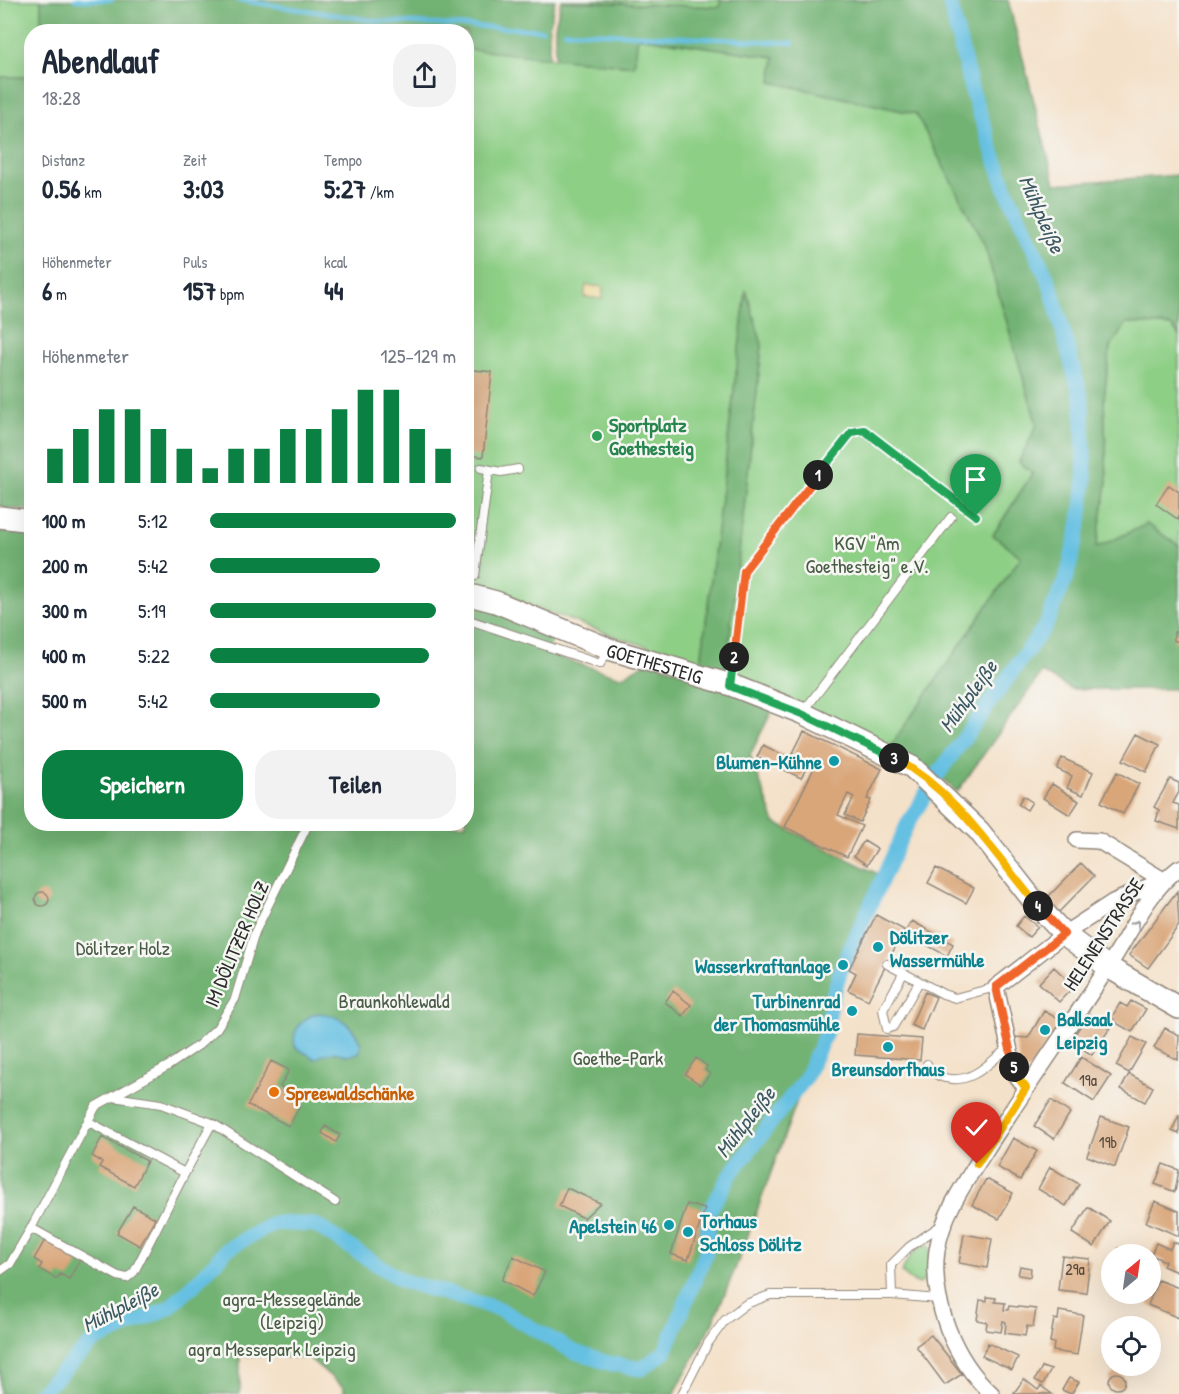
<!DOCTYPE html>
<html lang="de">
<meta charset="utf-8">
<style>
body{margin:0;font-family:"Patrick Hand",sans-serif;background:#f2f2f3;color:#1f2937;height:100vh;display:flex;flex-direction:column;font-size:22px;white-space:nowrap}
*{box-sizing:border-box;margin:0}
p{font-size:20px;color:#747a83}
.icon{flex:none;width:33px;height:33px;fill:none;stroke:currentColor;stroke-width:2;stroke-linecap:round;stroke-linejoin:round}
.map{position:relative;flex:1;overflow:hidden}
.sheet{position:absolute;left:24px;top:24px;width:450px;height:807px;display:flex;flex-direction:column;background:#fff;border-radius:24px;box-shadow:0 6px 24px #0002}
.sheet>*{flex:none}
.needle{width:39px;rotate:29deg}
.fabs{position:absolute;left:1101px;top:1244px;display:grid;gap:12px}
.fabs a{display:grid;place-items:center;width:60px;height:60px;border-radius:50%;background:#fff;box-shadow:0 6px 24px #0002;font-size:30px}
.pin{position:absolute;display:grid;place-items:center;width:51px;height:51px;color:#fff;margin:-62px -26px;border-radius:50% 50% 50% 0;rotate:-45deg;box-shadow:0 0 6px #0007}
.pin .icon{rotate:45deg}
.km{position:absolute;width:30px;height:30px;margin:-15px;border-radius:50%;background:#222;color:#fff;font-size:16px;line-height:30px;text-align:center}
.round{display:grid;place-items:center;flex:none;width:63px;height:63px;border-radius:24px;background:#f2f2f3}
.summary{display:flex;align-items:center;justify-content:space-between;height:102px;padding:0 18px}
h1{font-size:33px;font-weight:700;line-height:45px}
.stats{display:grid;grid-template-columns:repeat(3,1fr);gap:9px;height:102px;padding:6px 18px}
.stats div{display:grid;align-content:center}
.stats b{font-size:26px;font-weight:700}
.stats small{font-size:16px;font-weight:400}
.stats p{font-size:16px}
.chart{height:168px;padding:12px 18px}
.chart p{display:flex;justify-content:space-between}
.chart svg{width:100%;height:108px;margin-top:6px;stroke:#0b8043;stroke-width:6}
.cta{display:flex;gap:12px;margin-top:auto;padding:12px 18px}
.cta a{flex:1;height:69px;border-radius:24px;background:#0b8043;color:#fff;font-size:24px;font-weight:700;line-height:69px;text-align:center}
.cta a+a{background:#f2f2f3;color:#1f2937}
ul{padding:0 18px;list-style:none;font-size:20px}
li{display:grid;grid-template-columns:96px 72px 1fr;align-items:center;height:45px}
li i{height:15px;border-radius:8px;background:#0b8043}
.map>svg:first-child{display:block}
</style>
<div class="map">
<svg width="1179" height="1394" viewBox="0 0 1179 1394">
<rect width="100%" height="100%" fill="#f6f6f2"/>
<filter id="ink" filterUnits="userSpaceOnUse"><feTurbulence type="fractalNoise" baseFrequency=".0167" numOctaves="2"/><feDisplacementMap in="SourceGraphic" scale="12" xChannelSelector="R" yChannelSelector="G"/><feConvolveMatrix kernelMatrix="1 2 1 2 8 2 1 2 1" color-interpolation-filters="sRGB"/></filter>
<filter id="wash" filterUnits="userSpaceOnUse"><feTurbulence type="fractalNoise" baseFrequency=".008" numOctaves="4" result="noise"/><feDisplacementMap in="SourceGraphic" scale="24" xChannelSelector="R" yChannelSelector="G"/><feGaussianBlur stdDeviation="1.35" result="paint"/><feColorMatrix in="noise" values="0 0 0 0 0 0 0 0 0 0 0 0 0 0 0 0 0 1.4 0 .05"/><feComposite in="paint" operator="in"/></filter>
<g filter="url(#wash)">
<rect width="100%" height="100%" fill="#f4e1c9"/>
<!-- green -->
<path fill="#8ecf86" stroke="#5c7d58" stroke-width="1.5" d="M 0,0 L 41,0 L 41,31 L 32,32 L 31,77 L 0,77 Z
M 720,0 L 720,7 L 561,1 L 561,0 Z
M 637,37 L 775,57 L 771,82 L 916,114 L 984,244 L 1037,425 L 1019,462 L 1033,472 L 993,535 L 1021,557 L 890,747 L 726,669 L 762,345 L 746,292 L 701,663 L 617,637 L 467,583 L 467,49 L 634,66 Z
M 1127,323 L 1172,326 L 1179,336 L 1179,546 L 1147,524 L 1096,548 L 1107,483 L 1104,398 L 1110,347 Z
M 927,1244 C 934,1255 932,1275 920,1284 L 912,1281 L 902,1273 C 905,1260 916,1250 927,1244 Z"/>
<!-- forest -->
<path fill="#72b273" stroke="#4e6e4f" stroke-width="1.5" d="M 41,0 L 555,0 L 549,27 L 549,58 L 467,49 L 466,32 L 41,31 Z
M 720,0 L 1008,0 L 1055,184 L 1179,175 L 1179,336 L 1172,326 L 1127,323 L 1110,347 L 1104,398 L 1107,483 L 1096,548 L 1147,524 L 1179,546 L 1179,689 L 1071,689 L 1042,672 L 957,792 L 938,774 L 890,747 L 1021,557 L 993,535 L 1033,473 L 1019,462 L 1037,425 L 984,244 L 916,114 L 771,82 L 775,57 L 638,37 L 634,66 L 555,58 L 555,26 L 561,1 L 720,7 Z
M 0,77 L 31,77 L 31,510 L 0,508 Z
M 746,290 L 762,345 L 726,669 L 701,663 Z
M 0,531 L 31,533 L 32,824 L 466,824 L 467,594 L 556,629 L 547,654 L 621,677 L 649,661 L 776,703 L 750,755 L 775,823 L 882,876 L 842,967 L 833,995 L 825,1035 L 805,1079 L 742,1252 L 714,1320 L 674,1394 L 344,1394 L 344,1388 L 309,1358 L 240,1355 L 240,1394 L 0,1394 Z"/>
<!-- sand -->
<path fill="#eeda9e" stroke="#8c8264" stroke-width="1.5" d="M 586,285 L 603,287 L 602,299 L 584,297 Z"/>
<!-- water -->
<path fill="#65c0e2" stroke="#487686" stroke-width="1.5" d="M 318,1013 C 339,1014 355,1026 361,1046 L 359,1053 L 347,1056 C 335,1050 327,1052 315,1059 L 295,1047 C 291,1030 302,1018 318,1013 Z"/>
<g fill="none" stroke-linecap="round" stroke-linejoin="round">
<!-- stream -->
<path stroke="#65c0e2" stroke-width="4.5" d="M 75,0 L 112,0
M 237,0 L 377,21 L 542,30
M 565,31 L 793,43"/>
<!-- canal -->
<path stroke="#65c0e2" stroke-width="15" d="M 39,1394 L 94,1341 L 169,1308 L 196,1283 L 227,1249 L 274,1223 L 315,1225 L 403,1281 L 499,1309 L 572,1351 L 608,1363 L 641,1369 L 665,1352 L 706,1253 L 709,1211 L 730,1175 L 805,1079 L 825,1035 L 833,995 L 842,967 L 907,825 L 938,774 L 1046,625 L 1067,576 L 1080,522 L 1085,481 L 1082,401 L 1050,284 L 1005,187 L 971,88 L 949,0"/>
</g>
<g id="blocks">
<!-- building -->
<path fill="#d9a679" d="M 466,369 L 492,372 L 483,457 L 466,455 Z
M 1169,485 L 1179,492 L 1179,520 L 1156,504 Z
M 1174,632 L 1179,632 L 1179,641 L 1174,641 Z
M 804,731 L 882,769 L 867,799 L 871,800 L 860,822 L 845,815 L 854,797 L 848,794 L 838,815 L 862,826 L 847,857 L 785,827 L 815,766 L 792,755 Z
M 1138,733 L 1160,744 L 1146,772 L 1123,760 Z
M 763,745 L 807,767 L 801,778 L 757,757 Z
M 1062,758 L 1093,772 L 1083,795 L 1067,788 L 1072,776 L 1057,769 Z
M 1117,772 L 1139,784 L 1123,814 L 1101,802 Z
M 1170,779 L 1179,783 L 1179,792 L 1173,803 L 1179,805 L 1179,829 L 1156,821 L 1159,810 L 1154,807 Z
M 1052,784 L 1079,801 L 1070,815 L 1043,798 Z
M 1023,796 L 1032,802 L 1027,810 L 1018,804 Z
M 864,841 L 877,849 L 867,865 L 854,856 Z
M 1081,863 L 1094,876 L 1059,912 L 1046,899 Z
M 936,868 L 974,888 L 966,903 L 928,883 Z
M 1177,891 L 1179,925 L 1148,968 L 1129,955 Z
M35 899a7 7 0 1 1 14 0a7 7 0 1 1-14 0Z
M 876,915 L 904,930 L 868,1000 L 848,990 L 856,973 L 849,969 Z
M 1024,916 L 1038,927 L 1029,937 L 1016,926 Z
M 912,921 L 953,944 L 947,956 L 905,933 Z
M 1054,967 L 1074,986 L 1059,1002 L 1039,983 Z
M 673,991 L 691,1005 L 683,1016 L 665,1002 Z
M 925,992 L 936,997 L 922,1030 L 911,1025 Z
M 1131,1001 L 1146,1009 L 1132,1032 L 1118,1024 L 1112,1017 L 1120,1003 L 1127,1007 Z
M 1044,1011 L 1062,1021 L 1030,1071 L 1021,1068 L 1014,1037 L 1028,1038 Z
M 1089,1014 L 1110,1028 L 1092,1055 L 1070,1041 Z
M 1165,1028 L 1179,1035 L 1178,1060 L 1154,1048 Z
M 857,1034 L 922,1039 L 920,1060 L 855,1055 Z
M 1132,1037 L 1146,1044 L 1129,1073 L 1116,1066 Z
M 1081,1057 L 1111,1076 L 1094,1102 L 1065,1083 Z
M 696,1058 L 707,1066 L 705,1070 L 710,1074 L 701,1085 L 685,1074 Z
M 271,1061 L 289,1070 L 280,1087 L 301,1096 L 296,1105 L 300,1106 L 289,1126 L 248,1105 Z
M 1129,1074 L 1153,1087 L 1145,1102 L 1121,1089 Z
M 346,1088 L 360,1095 L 356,1101 L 343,1094 Z
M 1051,1100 L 1070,1113 L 1054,1139 L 1034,1126 Z
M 1179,1115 L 1179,1134 L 1172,1131 Z
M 1101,1117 L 1129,1127 L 1115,1167 L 1087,1156 Z
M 325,1126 L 340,1135 L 336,1142 L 322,1133 Z
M 102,1137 L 147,1161 L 134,1186 L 99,1167 L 102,1162 L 92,1156 Z
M 1013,1138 L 1037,1151 L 1020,1180 L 997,1167 Z
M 1163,1164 L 1179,1170 L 1175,1192 L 1155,1184 Z
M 1050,1167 L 1079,1184 L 1066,1206 L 1038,1189 Z
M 986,1179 L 1013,1193 L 999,1219 L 972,1205 Z
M 567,1188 L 600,1203 L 584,1218 L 559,1206 Z
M 1155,1201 L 1179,1211 L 1179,1236 L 1146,1222 Z
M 687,1204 L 705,1209 L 688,1260 L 671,1254 Z
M 133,1206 L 155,1218 L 140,1246 L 117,1233 Z
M 1088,1207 L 1110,1221 L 1094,1247 L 1072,1233 Z
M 964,1234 L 992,1239 L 987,1268 L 959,1263 Z
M 45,1240 L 80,1260 L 69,1279 L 60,1274 L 57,1279 L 39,1269 L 42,1264 L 34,1259 Z
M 1173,1242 L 1179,1244 L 1179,1273 L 1163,1266 L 1165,1261 L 1151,1255 L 1156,1243 L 1170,1249 Z
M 1119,1248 L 1134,1254 L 1116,1254 Z
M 513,1256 L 545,1272 L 533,1296 L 502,1280 Z
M 1062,1256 L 1090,1259 L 1086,1293 L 1058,1290 Z
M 1020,1266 L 1031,1268 L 1030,1277 L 1018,1275 Z
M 1158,1280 L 1179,1288 L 1179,1318 L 1148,1305 Z
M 987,1297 L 996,1298 L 995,1302 L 1005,1303 L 1004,1310 L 1008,1310 L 1009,1306 L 1036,1309 L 1033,1327 L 1027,1326 L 1025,1336 L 1005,1333 L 1006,1322 L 1003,1321 L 1001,1332 L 986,1330 L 987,1322 L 977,1320 L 980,1300 L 987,1301 Z
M 1059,1311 L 1083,1315 L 1077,1355 L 1053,1351 L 1054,1343 L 1050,1342 L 1054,1319 L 1058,1320 Z
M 931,1335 L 962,1374 L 945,1385 L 916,1346 Z
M 988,1343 L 1018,1357 L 1012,1370 L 982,1356 Z
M 1042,1367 L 1051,1370 L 1043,1384 L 1035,1380 Z
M1109 1381a8 8 0 1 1 16 0a8 8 0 1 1-16 0Z
M 1069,1378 L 1079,1382 L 1071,1394 L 1062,1390 Z
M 1024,1379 L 1038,1390 L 1041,1386 L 1052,1394 L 1013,1394 Z"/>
</g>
</g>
<g filter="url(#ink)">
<use href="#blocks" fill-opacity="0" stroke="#90867a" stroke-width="1.5"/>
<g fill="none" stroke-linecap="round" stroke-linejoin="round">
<defs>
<path id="service" d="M 481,468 L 501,472 L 518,469
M 475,576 L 489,470
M 466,619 L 600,664 L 609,649
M 731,684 L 744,571 L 852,432 L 864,430 L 976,516
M 803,712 L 951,517
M 887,964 L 943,994 L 955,998 L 996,987
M 903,974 L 883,1010 L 887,1029 L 893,1027 L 919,982
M 927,1064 C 931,1072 936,1076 945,1078 C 972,1085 990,1062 1010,1046
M 113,1097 L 161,1104 L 212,1123 L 335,1202
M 185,1173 L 212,1123
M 31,1228 L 118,1276 L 127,1278 L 134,1272 L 185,1173 L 89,1122
M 0,1271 L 10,1264 L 31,1228 L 96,1106 L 168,1066 L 199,1045 L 217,1028 L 235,999 L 255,932 L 308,824
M 892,1295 L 891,1265 L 909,1247 L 943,1224
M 682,1394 L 708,1343 L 725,1320 L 746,1304 L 770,1295 L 892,1295 L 938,1299"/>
<path id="minor" d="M 1077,840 L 1099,841 L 1163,880
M 1026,1088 L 1015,1074 L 996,987 L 1064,934 L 1113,902 L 1163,880
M 992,1394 C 954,1360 930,1300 937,1250 C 943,1211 969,1177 989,1145 C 1028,1085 1069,1027 1108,967 C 1130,934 1147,892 1179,868"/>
<g id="secondary">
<path d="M 0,517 L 32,521"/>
<path id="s1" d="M 466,594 L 496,602 L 609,649 L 731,685 L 802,713 L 912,767 L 979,831 L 1036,904 L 1064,934 L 1108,967 L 1179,1008"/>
</g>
</defs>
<!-- service casing -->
<use href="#service" stroke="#90867a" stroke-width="10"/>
<!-- minor casing -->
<use href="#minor" stroke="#90867a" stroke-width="18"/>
<!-- secondary casing -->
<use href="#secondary" stroke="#90867a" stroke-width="24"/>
<!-- service -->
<use href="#service" stroke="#fff" stroke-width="8"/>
<!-- minor -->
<use href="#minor" stroke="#fff" stroke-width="15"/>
<!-- secondary -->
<use href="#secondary" stroke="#fff" stroke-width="21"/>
</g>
<!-- one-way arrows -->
<defs><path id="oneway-chevron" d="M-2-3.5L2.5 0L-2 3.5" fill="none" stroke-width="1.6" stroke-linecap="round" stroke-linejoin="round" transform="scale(1.5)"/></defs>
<use stroke="#a0a0a0" href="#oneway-chevron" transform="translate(1136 924) rotate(-58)"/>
</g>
<g fill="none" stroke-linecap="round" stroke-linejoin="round" filter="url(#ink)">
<defs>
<path id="split-1" d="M 818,475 L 852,432 L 864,430 L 976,516"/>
<path id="split-2" d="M 734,657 L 744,571 L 818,475"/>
<path id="split-3" d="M 734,657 L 730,686 L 802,714 L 894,758"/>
<path id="split-4" d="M 894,758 C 956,791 994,854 1038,906"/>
<path id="split-5" d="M 1014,1067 L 996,987 L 1064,934 L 1038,906"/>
<path id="split-6" d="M 977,1164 L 1026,1088 L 1015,1074 L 1014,1067"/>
</defs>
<!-- split-1 casing -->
<use href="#split-1" stroke="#fff" stroke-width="12"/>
<!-- split-2 casing -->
<use href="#split-2" stroke="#fff" stroke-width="12"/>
<!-- split-3 casing -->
<use href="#split-3" stroke="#fff" stroke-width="12"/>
<!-- split-4 casing -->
<use href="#split-4" stroke="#fff" stroke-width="12"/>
<!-- split-5 casing -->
<use href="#split-5" stroke="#fff" stroke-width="12"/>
<!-- split-6 casing -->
<use href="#split-6" stroke="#fff" stroke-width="12"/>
<!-- split-1 -->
<use href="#split-1" stroke="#22a559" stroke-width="8"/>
<!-- split-2 -->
<use href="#split-2" stroke="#f0652b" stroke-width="8"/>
<!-- split-3 -->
<use href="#split-3" stroke="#22a559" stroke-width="8"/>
<!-- split-4 -->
<use href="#split-4" stroke="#f5b400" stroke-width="8"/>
<!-- split-5 -->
<use href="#split-5" stroke="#f0652b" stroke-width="8"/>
<!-- split-6 -->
<use href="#split-6" stroke="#f5b400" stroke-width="8"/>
</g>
<!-- markers -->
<circle fill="#2e9e5b" stroke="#f6f6f2" stroke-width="2" cx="597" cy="436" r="6"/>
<g fill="#0f9aa8" stroke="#f6f6f2" stroke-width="2">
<circle cx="834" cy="761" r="6"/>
<circle cx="878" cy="947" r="6"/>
<circle cx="843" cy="965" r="6"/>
<circle cx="852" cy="1011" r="6"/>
<circle cx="1045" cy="1030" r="6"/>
<circle cx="888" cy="1047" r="6"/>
<circle cx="669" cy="1225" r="6"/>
<circle cx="688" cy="1232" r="6"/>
</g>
<circle fill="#e8710a" stroke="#f6f6f2" stroke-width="2" cx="274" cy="1092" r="6"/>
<g text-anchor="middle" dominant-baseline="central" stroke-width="5" stroke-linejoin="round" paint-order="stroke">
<!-- number labels -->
<g font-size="16" fill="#564a3e">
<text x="1088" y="1080">19a</text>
<text x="1108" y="1142">19b</text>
<text x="1075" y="1269">29a</text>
</g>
<!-- leisure labels -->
<g font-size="20" font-weight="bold" fill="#27864d" stroke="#f6f6f2" text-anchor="start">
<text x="609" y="424">Sportplatz<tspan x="609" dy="23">Goethesteig</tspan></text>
</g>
<!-- park labels -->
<g font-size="20" fill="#495c46" stroke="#f6f6f2">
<text x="867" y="542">KGV "Am<tspan x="867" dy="23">Goethesteig" e.V.</tspan></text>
<text x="123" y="947">Dölitzer Holz</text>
<text x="394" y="1000">Braunkohlewald</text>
<text x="618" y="1057">Goethe-Park</text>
<text x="292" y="1298">agra-Messegelände<tspan x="292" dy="23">(Leipzig)</tspan></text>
<text x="272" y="1348">agra Messepark Leipzig</text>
</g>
<!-- street labels -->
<g font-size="20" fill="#2b2b2b" stroke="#f6f6f2">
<text stroke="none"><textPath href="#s1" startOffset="201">GOETHESTEIG</textPath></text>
<text transform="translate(1103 934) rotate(-57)">HELENENSTRASSE</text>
<text transform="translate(236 944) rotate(-67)">IM DÖLITZER HOLZ</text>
</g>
<!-- culture labels -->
<g font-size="20" font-weight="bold" fill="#0d838f" stroke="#f6f6f2" text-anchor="end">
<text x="822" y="761">Blumen-Kühne</text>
<text x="890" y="936" text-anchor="start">Dölitzer<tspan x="890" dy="23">Wassermühle</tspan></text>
<text x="831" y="965">Wasserkraftanlage</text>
<text x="840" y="1000">Turbinenrad<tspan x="840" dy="23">der Thomasmühle</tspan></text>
<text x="1057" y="1018" text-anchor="start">Ballsaal<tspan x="1057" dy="23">Leipzig</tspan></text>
<text x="888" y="1068" text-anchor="middle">Breunsdorfhaus</text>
<text x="700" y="1220" text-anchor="start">Torhaus<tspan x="700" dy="23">Schloss Dölitz</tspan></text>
<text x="657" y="1225">Apelstein 46</text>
</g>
<!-- food labels -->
<g font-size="20" font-weight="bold" fill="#c56008" stroke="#f6f6f2" text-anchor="start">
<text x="286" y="1092">Spreewaldschänke</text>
</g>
<!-- water labels -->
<g font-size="21" font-style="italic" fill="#3c5862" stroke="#f6f6f2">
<text transform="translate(1042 214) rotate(66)">Mühlpleiße</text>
<text transform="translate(968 696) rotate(-54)">Mühlpleiße</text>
<text transform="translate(745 1122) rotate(-52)">Mühlpleiße</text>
<text transform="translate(120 1307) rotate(-28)">Mühlpleiße</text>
</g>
</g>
</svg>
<div class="fabs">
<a><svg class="needle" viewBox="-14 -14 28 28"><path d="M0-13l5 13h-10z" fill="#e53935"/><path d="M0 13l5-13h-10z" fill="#747a83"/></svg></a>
<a><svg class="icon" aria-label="locate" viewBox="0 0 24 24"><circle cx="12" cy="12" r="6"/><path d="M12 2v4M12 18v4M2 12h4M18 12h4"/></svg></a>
</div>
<div class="pin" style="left:976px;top:516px;background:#1e9e55"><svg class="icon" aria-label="arrive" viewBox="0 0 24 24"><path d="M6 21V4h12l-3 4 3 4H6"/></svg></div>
<div class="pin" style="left:977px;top:1164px;background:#d93025"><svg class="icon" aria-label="check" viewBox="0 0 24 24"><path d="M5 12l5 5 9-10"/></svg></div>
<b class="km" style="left:818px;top:475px">1</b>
<b class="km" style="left:734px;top:657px">2</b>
<b class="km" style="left:894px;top:758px">3</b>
<b class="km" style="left:1038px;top:906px">4</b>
<b class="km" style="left:1014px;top:1067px">5</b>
<section class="sheet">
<div class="summary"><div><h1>Abendlauf</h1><p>18:28</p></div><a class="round"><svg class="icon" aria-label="share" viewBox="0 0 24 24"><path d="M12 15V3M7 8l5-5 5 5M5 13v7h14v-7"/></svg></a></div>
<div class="stats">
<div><p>Distanz</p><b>0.56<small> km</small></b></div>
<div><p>Zeit</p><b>3:03</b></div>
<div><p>Tempo</p><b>5:27<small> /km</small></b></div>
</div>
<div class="stats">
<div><p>Höhenmeter</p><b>6<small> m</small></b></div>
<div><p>Puls</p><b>157<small> bpm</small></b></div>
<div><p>kcal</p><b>44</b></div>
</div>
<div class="chart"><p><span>Höhenmeter</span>125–129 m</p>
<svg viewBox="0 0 160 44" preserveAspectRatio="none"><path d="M5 44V30M15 44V22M25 44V14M35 44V14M45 44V22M55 44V30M65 44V38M75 44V30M85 44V30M95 44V22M105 44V22M115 44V14M125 44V6M135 44V6M145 44V22M155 44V30"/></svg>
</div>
<ul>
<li><b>100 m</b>5:12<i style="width:100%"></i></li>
<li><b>200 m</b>5:42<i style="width:69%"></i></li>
<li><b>300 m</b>5:19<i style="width:92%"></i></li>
<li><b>400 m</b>5:22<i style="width:89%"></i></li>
<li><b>500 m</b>5:42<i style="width:69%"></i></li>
</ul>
<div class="cta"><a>Speichern</a><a>Teilen</a></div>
</section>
</div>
